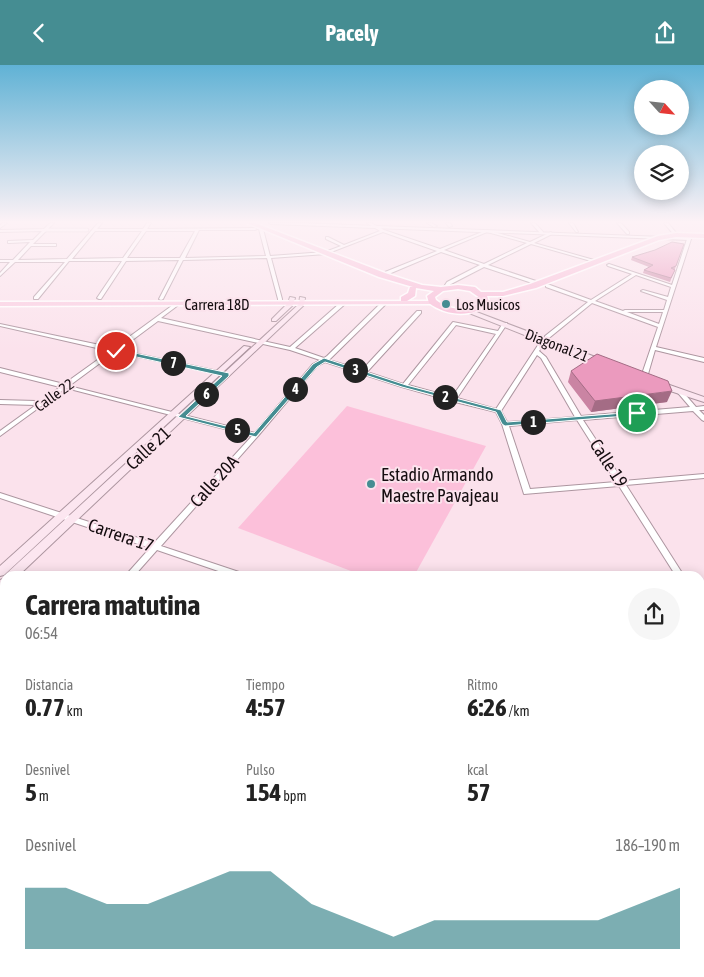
<!DOCTYPE html>
<html lang="es">
<meta charset="utf-8">
<style>
body{margin:0;font-family:"Asap Condensed",sans-serif;background:#f6f6f6;color:#222;height:100vh;display:flex;flex-direction:column;font-size:19px;white-space:nowrap}
*{box-sizing:border-box;margin:0}
p{font-size:16px;color:#767676}
.icon{flex:none;width:28px;height:28px;fill:none;stroke:currentColor;stroke-width:2;stroke-linecap:round;stroke-linejoin:round}
.map{position:relative;flex:1;overflow:hidden}
.sheet{position:absolute;left:0px;top:506px;width:705px;height:406px;display:flex;flex-direction:column;background:#fff;border-radius:15px 15px 0 0;box-shadow:0 2px 12px #0003}
.sheet>*{flex:none}
.needle{width:32px;rotate:117deg}
.buttons{position:absolute;left:634px;top:15px;display:grid;gap:10px}
.buttons a{display:grid;place-items:center;width:55px;height:55px;border-radius:50%;background:#fff;box-shadow:0 2px 12px #0003;font-size:25px}
.pin{position:absolute;display:grid;place-items:center;width:42px;height:42px;color:#fff;margin:-21px;border:2px solid #fff;border-radius:50%;box-shadow:0 1px 5px #0007}
.km{position:absolute;width:25px;height:25px;margin:-12px;border-radius:50%;background:#222;color:#fff;font-size:14px;line-height:25px;text-align:center}
.round{display:grid;place-items:center;flex:none;width:52px;height:52px;border-radius:26px;background:#f6f6f6}
.overview{display:flex;align-items:center;justify-content:space-between;height:85px;padding:0 25px}
h1{font-size:28px;font-weight:700;line-height:38px}
.figures{display:grid;grid-template-columns:repeat(3,1fr);gap:8px;height:85px;padding:5px 25px}
.figures div{display:grid;align-content:center}
.figures b{font-size:25px;font-weight:700}
.figures small{font-size:14px;font-weight:400}
.figures p{font-size:14px}
.chart{height:140px;padding:10px 25px}
.chart p{display:flex;justify-content:space-between}
.chart svg{width:100%;height:90px;margin-top:5px;fill:#458d92;opacity:.7}
header{display:flex;justify-content:space-between;align-items:center;height:65px;padding:0 25px;background:#458d92;color:#fff;font-size:22px;font-weight:700}
.map>svg:first-child{display:block}
</style>
<header><svg class="icon" aria-label="back" viewBox="0 0 24 24"><path d="M15 5l-7 7 7 7"/></svg>Pacely<svg class="icon" aria-label="share" viewBox="0 0 24 24"><path d="M12 15V3M7 8l5-5 5 5M5 13v7h14v-7"/></svg></header>
<div class="map">
<svg width="704" height="912" viewBox="0 0 704 912">
<rect width="100%" height="100%" fill="#fbe2ec"/>
<!-- green -->
<path fill="#fcc0da" d="M 347,341 L 486,381 L 414,511 L 364,511 L 238,463 Z"/>
<g fill="none" stroke-linecap="round" stroke-linejoin="round">
<defs>
<path id="pedestrian" d="M 45,165 L 87,165"/>
<path id="minor" d="M 3,158 L 7,158 L 0,163 L 0,160 Z
M 50,158 L 54,158 L 33,179 L 56,179 L 56,181 L 31,181 L 18,195 L 67,194 L 98,158 L 102,158 L 97,164 L 143,164 L 147,158 L 151,158 L 147,164 L 255,163 L 257,164 L 255,165 L 199,165 L 185,193 L 266,191 L 259,164 L 261,163 L 263,164 L 270,191 L 325,187 L 341,181 L 326,174 L 326,172 L 328,172 L 344,180 L 380,166 L 367,158 L 371,158 L 384,165 L 440,184 L 487,165 L 530,177 L 551,167 L 552,169 L 534,178 L 601,197 L 598,198 L 531,179 L 488,200 L 542,218 L 542,220 L 538,220 L 484,202 L 451,219 L 445,224 L 443,223 L 447,217 L 480,200 L 441,187 L 384,211 L 380,211 L 380,209 L 437,186 L 383,167 L 326,189 L 271,193 L 282,234 L 282,239 L 280,240 L 278,239 L 278,234 L 267,193 L 183,195 L 163,234 L 161,235 L 159,234 L 179,195 L 126,196 L 101,234 L 99,234 L 97,233 L 122,196 L 69,196 L 38,234 L 34,234 L 34,232 L 65,197 L 15,197 L 0,211 L 0,208 L 10,197 L 0,197 L 0,195 L 13,195 L 30,177 L 9,178 L 8,178 L 8,176 L 33,175 L 42,166 L 0,167 L 0,165 L 44,164 ZM 95,166 L 142,166 L 123,193 L 72,194 ZM 146,166 L 195,166 L 180,193 L 127,193 ZM 487,167 L 527,178 L 484,199 L 444,185 Z
M 427,158 L 431,158 L 437,161 L 434,162 Z
M 446,158 L 450,158 L 452,161 L 449,162 Z
M 531,158 L 535,158 L 543,167 L 543,169 L 541,169 Z
M 569,158 L 573,158 L 578,167 L 576,167 Z
M 617,158 L 621,158 L 629,167 L 629,169 L 627,169 Z
M 664,158 L 668,158 L 677,169 L 677,171 L 675,171 Z
M 690,170 L 692,171 L 656,282 L 704,293 L 704,297 L 655,285 L 648,309 L 645,311 L 643,310 L 642,309 L 658,262 L 592,238 L 549,273 L 545,273 L 545,271 L 588,237 L 546,222 L 546,220 L 550,220 L 591,235 L 632,209 L 608,201 L 607,200 L 609,199 L 672,220 L 688,171 ZM 636,210 L 671,222 L 668,232 L 643,225 L 641,226 L 667,235 L 664,245 L 625,245 L 623,246 L 595,236 ZM 627,247 L 663,247 L 659,259 Z
M 177,237 L 181,238 L 161,253 L 290,282 L 340,238 L 344,238 L 344,240 L 295,283 L 324,293 L 327,291 L 382,237 L 386,237 L 386,239 L 329,295 L 362,305 L 417,246 L 421,246 L 421,248 L 367,307 L 403,319 L 453,257 L 498,266 L 503,258 L 507,258 L 507,259 L 457,333 L 496,344 L 542,274 L 544,273 L 547,275 L 539,286 L 546,292 L 581,351 L 690,342 L 678,328 L 681,326 L 683,327 L 696,342 L 704,341 L 704,345 L 699,345 L 704,350 L 704,356 L 702,355 L 693,346 L 583,355 L 623,416 L 704,409 L 704,413 L 626,420 L 684,511 L 676,511 L 619,421 L 524,429 L 502,359 L 496,347 L 451,336 L 402,322 L 325,297 L 317,301 L 258,371 L 161,481 L 245,509 L 246,511 L 233,511 L 157,485 L 134,511 L 125,511 L 150,483 L 0,433 L 0,428 L 154,478 L 252,371 L 66,323 L 0,371 L 0,366 L 36,340 L 0,339 L 0,335 L 36,336 L 39,338 L 60,322 L 0,307 L 0,303 L 64,319 L 110,286 L 0,261 L 0,259 L 114,283 ZM 158,256 L 290,285 L 320,295 L 313,299 L 255,368 L 69,321 L 115,287 L 229,311 L 229,309 L 227,308 L 119,285 ZM 456,260 L 496,269 L 452,332 L 408,320 ZM 537,290 L 541,293 L 575,352 L 507,357 L 501,346 ZM 577,355 L 616,417 L 530,424 L 509,361 Z
M 700,522 L 704,522 L 704,528 L 700,528 Z
M 700,538 L 704,540 L 704,551 L 700,548 Z
M 0,585 L 5,585 L 5,593 L 0,593 Z
M 700,728 L 704,728 L 704,740 L 700,740 Z
M 700,816 L 704,818 L 704,839 L 700,838 Z
M 237,908 L 250,908 L 251,912 L 237,912 Z
M 367,908 L 380,908 L 381,912 L 367,912 Z
M 545,908 L 558,908 L 560,912 L 546,912 Z"/>
<path id="tertiary" d="M 269,158 L 299,158 L 689,173 L 691,174 L 689,175 L 271,159 Z
M 0,784 L 5,786 L 5,806 L 0,804 Z
M 0,826 L 5,828 L 5,848 L 0,846 Z
M 39,908 L 55,908 L 57,912 L 41,912 Z
M 69,908 L 86,908 L 88,912 L 71,912 Z"/>
<path id="secondary" d="M 290,232 L 295,233 L 293,240 L 276,256 L 272,256 L 272,254 L 288,238 Z
M 300,232 L 305,233 L 304,240 L 18,511 L 6,511 L 7,508 L 299,239 Z
M 466,243 L 606,296 L 607,298 L 600,300 L 464,246 L 463,245 Z
M 244,281 L 250,282 L 4,510 L 0,511 L 0,501 Z
M 658,318 L 664,318 L 704,332 L 704,337 L 658,322 Z
M 5,513 L 5,524 L 0,526 L 0,515 Z"/>
<path id="primary" d="M 434,236 L 436,237 L 436,239 L 0,241 L 0,237 Z"/>
<path id="trunk" d="M 247,158 L 255,158 L 385,208 L 422,220 L 441,222 L 458,220 L 475,222 L 481,227 L 503,227 L 530,219 L 658,171 L 676,168 L 704,169 L 704,173 L 676,172 L 659,175 L 536,223 L 503,231 L 487,231 L 489,237 C 474,254 446,251 429,238 L 427,231 L 434,226 L 416,223 L 415,231 L 407,236 L 401,236 L 401,232 L 408,228 L 410,222 L 413,222 L 379,212 ZM 458,224 L 470,226 L 480,233 L 481,236 C 468,248 449,245 436,235 L 435,232 L 443,226 Z"/>
</defs>
<!-- pedestrian casing -->
<use href="#pedestrian" stroke="#ad96a0" stroke-width="4.5"/>
<!-- minor casing -->
<use href="#minor" stroke="#ad96a0" stroke-width="2"/>
<!-- tertiary casing -->
<use href="#tertiary" stroke="#ad96a0" stroke-width="2"/>
<!-- secondary casing -->
<use href="#secondary" stroke="#ad96a0" stroke-width="2"/>
<!-- primary casing -->
<use href="#primary" stroke="#fff" stroke-width="3"/>
<!-- trunk casing -->
<use href="#trunk" stroke="#fff" stroke-width="3"/>
<!-- pedestrian -->
<use href="#pedestrian" stroke="#fff" stroke-width="3"/>
<!-- minor -->
<use href="#minor" fill="#fff" fill-rule="evenodd"/>
<!-- tertiary -->
<use href="#tertiary" fill="#fff" fill-rule="evenodd"/>
<!-- secondary -->
<use href="#secondary" fill="#fce6f0" fill-rule="evenodd"/>
<!-- primary -->
<use href="#primary" fill="#facde1" fill-rule="evenodd"/>
<!-- trunk -->
<use href="#trunk" fill="#f8bcd7" fill-rule="evenodd"/>
</g>
<!-- wall -->
<path fill="#ca84a3" d="M 632,192 L 676,201 L 670,217 L 643,208 L 644,205 L 649,202 L 631,195 Z
M 571,306 L 667,337 L 591,347 L 568,317 Z"/>
<!-- shaded-wall -->
<path fill="#a46c85" d="M 672,326 L 667,337 L 591,347 L 595,336 Z"/>
<!-- building -->
<path fill="#eb9abe" stroke="#a46c85" d="M 672,177 L 684,179 L 676,201 L 671,203 L 675,205 L 671,213 L 644,205 L 653,200 L 632,192 L 655,185 Z
M 597,289 L 668,316 L 672,326 L 595,336 L 571,306 Z"/>
<!-- sky -->
<linearGradient id="sky" x2="0" y2="1"><stop stop-color="#60b2d5"/><stop offset="0.55" stop-color="#fdf2f6"/><stop offset="1" stop-color="#fdf2f6" stop-opacity="0"/></linearGradient>
<rect width="704" height="285" fill="url(#sky)"/>
<!-- route -->
<path fill="#458d92" stroke="#fff" d="M 116,284 L 229,308 L 229,311 L 186,351 L 254,368 L 313,299 L 324,293 L 406,320 L 501,345 L 507,357 L 637,347 L 640,348 L 637,350 L 505,361 L 502,359 L 496,347 L 402,322 L 325,297 L 317,302 L 256,372 L 178,352 L 222,311 L 114,287 Z"/>
<!-- markers -->
<g fill="#458d92" stroke="#fbe2ec" stroke-width="2">
<circle cx="446" cy="239" r="5"/>
<circle cx="371" cy="419" r="5"/>
</g>
<g text-anchor="middle" dominant-baseline="central" stroke-width="4" stroke-linejoin="round" paint-order="stroke">
<!-- far-street labels -->
<g font-size="15" fill="#150d10" stroke="#fbe2ec">
<text x="217" y="239">Carrera 18D</text>
<text transform="translate(557 280) rotate(21)">Diagonal 21</text>
<text transform="translate(54 330) rotate(-36)">Calle 22</text>
</g>
<!-- far-poi labels -->
<g font-size="15" fill="#150d10" stroke="#fbe2ec" text-anchor="start">
<text x="456" y="239">Los Musicos</text>
</g>
<!-- street labels -->
<g font-size="18" fill="#150d10" stroke="#fbe2ec">
<text transform="translate(148 383) rotate(-43)">Calle 21</text>
<text transform="translate(609 398) rotate(57)">Calle 19</text>
<text transform="translate(214 416) rotate(-48)">Calle 20A</text>
<text transform="translate(121 470) rotate(19)">Carrera 17</text>
</g>
<!-- poi labels -->
<g font-size="18" fill="#150d10" stroke="#fbe2ec" text-anchor="start">
<text x="381" y="409">Estadio Armando<tspan x="381" dy="21">Maestre Pavajeau</tspan></text>
</g>
</g>
</svg>
<div class="buttons">
<a><svg class="needle" viewBox="-14 -14 28 28"><path d="M0-13l5 13h-10z" fill="#e53935"/><path d="M0 13l5-13h-10z" fill="#767676"/></svg></a>
<a><svg class="icon" aria-label="layers" viewBox="0 0 24 24"><path d="M12 4l9 5-9 5-9-5zM3 14l9 5 9-5"/></svg></a>
</div>
<div class="pin" style="left:637px;top:348px;background:#1e9e55"><svg class="icon" aria-label="arrive" viewBox="0 0 24 24"><path d="M6 21V4h12l-3 4 3 4H6"/></svg></div>
<div class="pin" style="left:116px;top:286px;background:#d93025"><svg class="icon" aria-label="check" viewBox="0 0 24 24"><path d="M5 12l5 5 9-10"/></svg></div>
<b class="km" style="left:533px;top:357px">1</b>
<b class="km" style="left:445px;top:332px">2</b>
<b class="km" style="left:355px;top:305px">3</b>
<b class="km" style="left:295px;top:324px">4</b>
<b class="km" style="left:237px;top:365px">5</b>
<b class="km" style="left:206px;top:329px">6</b>
<b class="km" style="left:173px;top:298px">7</b>
<section class="sheet">
<div class="overview"><div><h1>Carrera matutina</h1><p>06:54</p></div><a class="round"><svg class="icon" aria-label="share" viewBox="0 0 24 24"><path d="M12 15V3M7 8l5-5 5 5M5 13v7h14v-7"/></svg></a></div>
<div class="figures">
<div><p>Distancia</p><b>0.77<small> km</small></b></div>
<div><p>Tiempo</p><b>4:57</b></div>
<div><p>Ritmo</p><b>6:26<small> /km</small></b></div>
</div>
<div class="figures">
<div><p>Desnivel</p><b>5<small> m</small></b></div>
<div><p>Pulso</p><b>154<small> bpm</small></b></div>
<div><p>kcal</p><b>57</b></div>
</div>
<div class="chart"><p><span>Desnivel</span>186–190 m</p>
<svg viewBox="0 0 160 44" preserveAspectRatio="none"><path d="M0 44V14L10 14L20 22L30 22L40 14L50 6L60 6L70 22L80 30L90 38L100 30L110 30L120 30L130 30L140 30L150 22L160 14V44z"/></svg>
</div>
</section>
</div>
